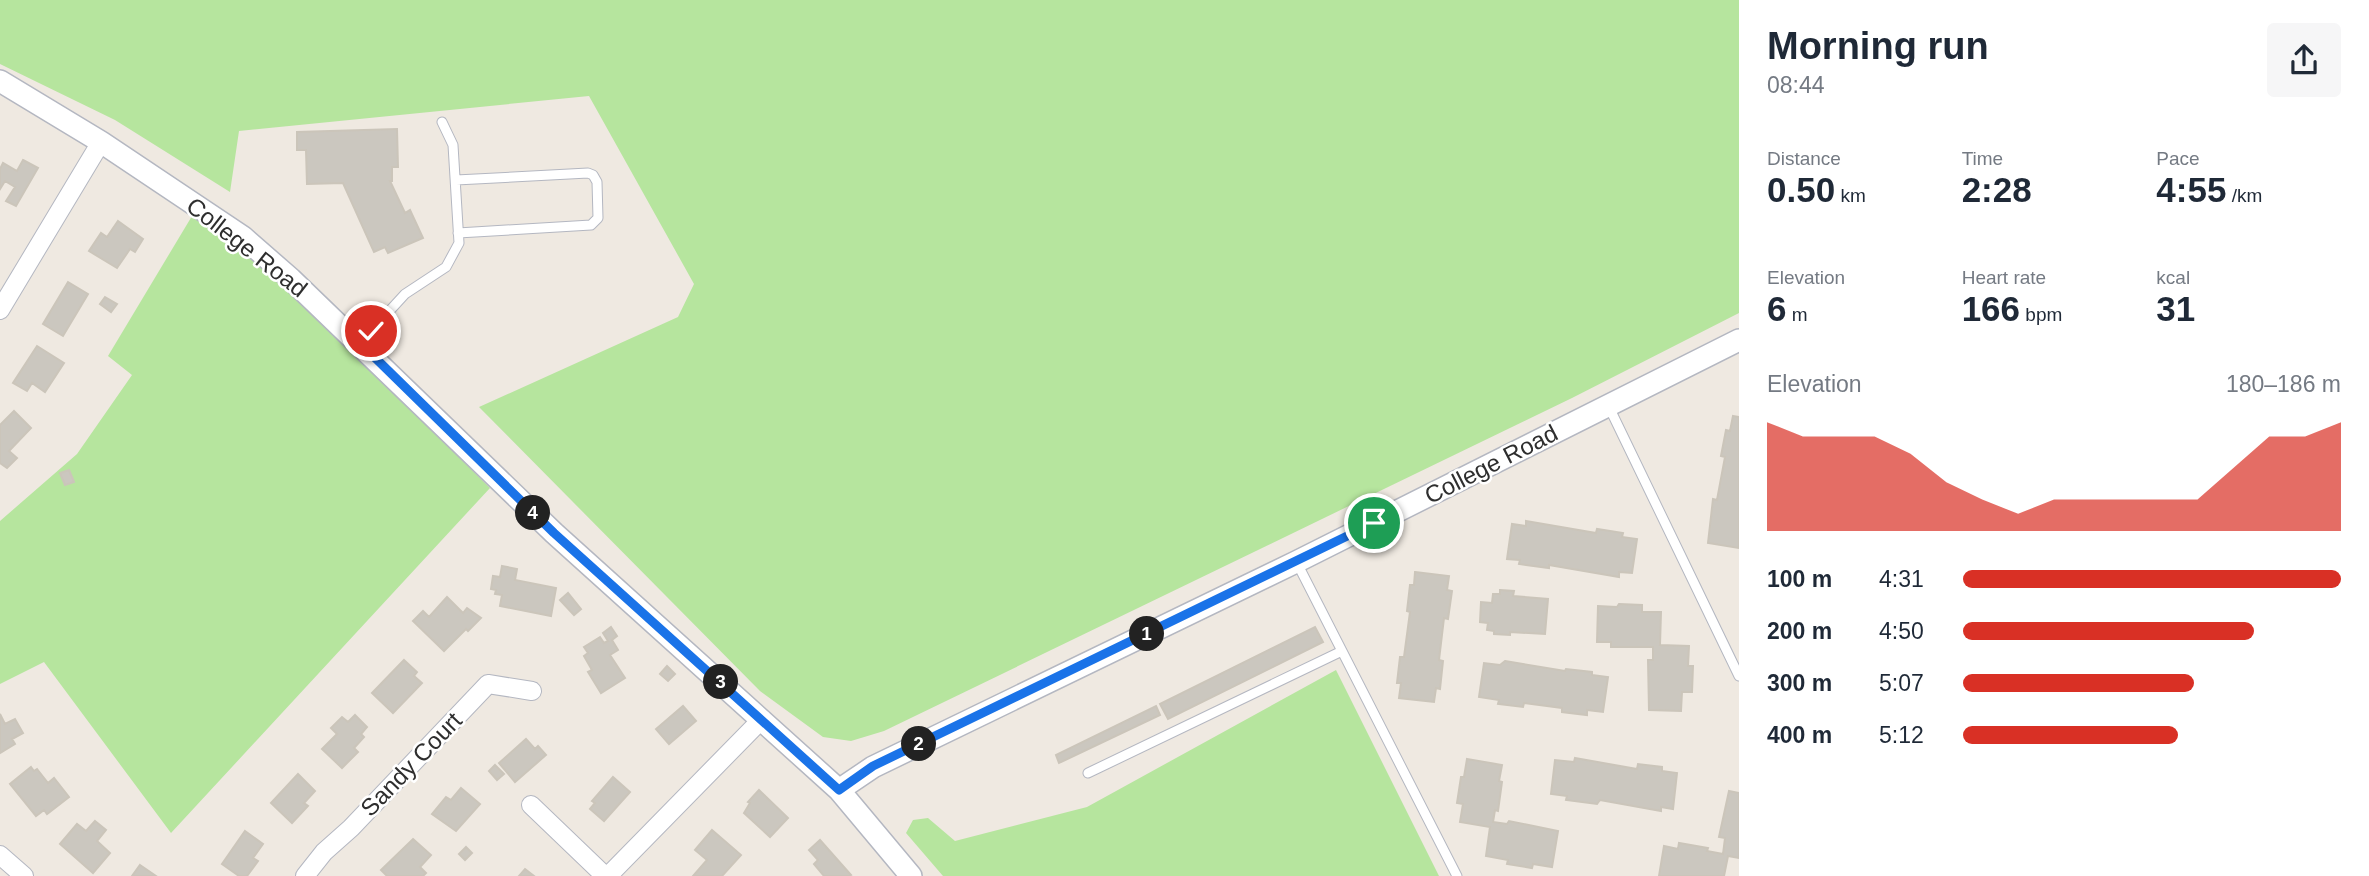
<!DOCTYPE html>
<meta charset="utf-8">
<style>
body{margin:0;font-family:Helvetica,sans-serif;background:#f6f6f7;color:#1f2937;height:100vh;display:flex;flex-direction:column;font-size:26px;white-space:nowrap}
*{box-sizing:border-box;margin:0}
p{font-size:23px;color:#747a83}
.icon{flex:none;width:38px;height:38px;fill:none;stroke:currentColor;stroke-width:2;stroke-linecap:round;stroke-linejoin:round}
.map{position:relative;flex:1;overflow:hidden}
.details{display:flex;flex-direction:column;background:#fff;width:630px}
.details>*{flex:none}
.pin{position:absolute;display:grid;place-items:center;width:60px;height:60px;color:#fff;margin:-30px;border:4px solid #fff;border-radius:50%;box-shadow:0 2px 7px #0007}
.km{position:absolute;width:35px;height:35px;margin:-18px;border-radius:50%;background:#222;color:#fff;font-size:19px;line-height:35px;text-align:center}
.round{display:grid;place-items:center;flex:none;width:74px;height:74px;border-radius:7px;background:#f6f6f7}
.overview{display:flex;align-items:center;justify-content:space-between;height:119px;padding:0 28px}
h1{font-size:38px;font-weight:700;line-height:52px}
.stats{display:grid;grid-template-columns:repeat(3,1fr);gap:10px;height:119px;padding:7px 28px}
.stats div{display:grid;align-content:center}
.stats b{font-size:35px;font-weight:700}
.stats small{font-size:19px;font-weight:400}
.stats p{font-size:19px}
.chart{height:196px;padding:14px 28px}
.chart p{display:flex;justify-content:space-between}
.chart svg{width:100%;height:126px;margin-top:7px;fill:#d93025;opacity:.7}
ul{padding:0 28px;list-style:none;font-size:23px}
li{display:grid;grid-template-columns:112px 84px 1fr;align-items:center;height:52px}
li i{height:18px;border-radius:9px;background:#d93025}
main{display:flex;flex:1;min-height:0}
.map>svg:first-child{display:block}
</style>
<main>
<div class="map">
<svg width="1739" height="876" viewBox="0 0 1739 876">
<rect width="100%" height="100%" fill="#efe9e1"/>
<!-- green -->
<path fill="#b6e59e" d="M 0,0 L 1739,0 L 1739,313 L 1572,398 L 884,731 L 851,741 L 823,737 L 760,691 L 479,407 L 678,317 L 694,284 L 589,96 L 239,131 L 230,192 L 115,120 L 0,64 Z
M 192,216 L 256,261 L 331,330 L 490,488 L 171,833 L 44,662 L 0,684 L 0,521 L 77,454 L 132,375 L 108,356 Z
M 1336,670 L 1439,876 L 943,876 L 906,833 L 913,820 L 928,818 L 955,841 L 1087,807 Z"/>
<!-- building -->
<path fill="#cbc7bf" stroke="#cbc5ba" stroke-width="2" d="M 397,129 L 398,167 L 392,167 L 392,181 L 390,181 L 405,213 L 410,210 L 423,238 L 388,253 L 385,247 L 374,252 L 343,183 L 307,184 L 306,150 L 297,150 L 297,132 Z
M 23,160 L 38,168 L 16,206 L 6,201 L 15,187 L 5,181 L 0,189 L 0,169 L 3,163 L 17,171 Z
M 118,221 L 143,239 L 135,252 L 130,249 L 117,268 L 89,251 L 101,233 L 107,237 Z
M 68,282 L 88,294 L 63,336 L 43,324 Z
M 105,297 L 117,304 L 111,312 L 100,304 Z
M 37,346 L 64,363 L 45,392 L 32,383 L 27,391 L 13,383 Z
M 14,411 L 31,428 L 9,451 L 17,458 L 7,468 L 0,463 L 0,425 Z
M 1733,416 L 1739,417 L 1739,548 L 1708,543 L 1713,499 L 1717,500 L 1725,457 L 1721,456 L 1726,430 L 1730,431 Z
M 69,470 L 74,482 L 65,485 L 60,473 Z
M 1526,521 L 1596,533 L 1597,529 L 1623,533 L 1622,537 L 1637,539 L 1632,573 L 1619,572 L 1619,577 L 1549,565 L 1549,568 L 1519,564 L 1520,560 L 1507,559 L 1512,524 L 1526,526 Z
M 502,566 L 517,569 L 515,580 L 556,588 L 551,616 L 500,606 L 502,595 L 495,594 L 496,590 L 491,589 L 493,576 L 500,577 Z
M 1415,572 L 1449,576 L 1447,590 L 1452,591 L 1448,619 L 1444,618 L 1439,660 L 1443,661 L 1440,689 L 1436,688 L 1434,702 L 1399,698 L 1401,683 L 1397,683 L 1400,657 L 1404,657 L 1410,612 L 1407,611 L 1410,585 L 1414,585 Z
M 1500,590 L 1514,591 L 1513,596 L 1548,599 L 1545,634 L 1510,632 L 1510,635 L 1494,634 L 1494,631 L 1487,630 L 1488,623 L 1480,622 L 1481,602 L 1492,603 L 1493,594 L 1500,594 Z
M 568,593 L 581,609 L 574,615 L 560,600 Z
M 447,597 L 463,613 L 467,608 L 481,618 L 468,631 L 466,629 L 444,651 L 413,621 L 423,611 L 429,617 Z
M 1619,604 L 1642,605 L 1642,612 L 1661,612 L 1660,645 L 1689,646 L 1688,666 L 1693,666 L 1692,692 L 1682,692 L 1681,711 L 1649,710 L 1648,660 L 1653,660 L 1653,647 L 1611,647 L 1611,642 L 1597,642 L 1598,606 L 1617,607 Z
M 611,627 L 617,636 L 612,640 L 618,650 L 610,655 L 625,678 L 601,693 L 588,672 L 592,670 L 584,656 L 588,653 L 584,647 L 600,637 L 604,643 L 608,641 L 603,633 Z
M 1315,627 L 1323,642 L 1168,719 L 1160,704 Z
M 404,660 L 417,672 L 414,676 L 422,683 L 393,713 L 372,693 Z
M 1505,661 L 1565,671 L 1566,669 L 1592,672 L 1592,675 L 1608,677 L 1603,712 L 1587,710 L 1587,715 L 1562,712 L 1562,708 L 1524,703 L 1523,707 L 1498,704 L 1499,700 L 1479,697 L 1484,663 L 1500,665 Z
M 667,666 L 675,674 L 668,681 L 660,674 Z
M 683,706 L 696,721 L 669,744 L 656,729 Z
M 1156,706 L 1160,715 L 1059,763 L 1056,755 Z
M 0,714 L 5,724 L 15,719 L 23,733 L 12,739 L 15,744 L 0,753 Z
M 355,715 L 367,727 L 361,734 L 364,737 L 354,748 L 358,752 L 342,768 L 322,749 L 337,734 L 331,728 L 342,717 L 348,722 Z
M 526,739 L 535,749 L 538,746 L 546,755 L 515,782 L 499,763 Z
M 1575,758 L 1637,769 L 1638,764 L 1662,767 L 1662,771 L 1677,773 L 1673,809 L 1661,807 L 1661,811 L 1600,800 L 1597,804 L 1566,800 L 1567,796 L 1551,794 L 1555,760 L 1574,762 Z
M 1467,759 L 1502,765 L 1499,781 L 1502,782 L 1498,811 L 1495,810 L 1493,822 L 1507,824 L 1509,821 L 1558,831 L 1552,867 L 1533,864 L 1532,868 L 1507,864 L 1508,860 L 1486,856 L 1490,827 L 1460,822 L 1463,804 L 1457,803 L 1461,777 L 1464,777 Z
M 495,765 L 504,774 L 497,780 L 489,771 Z
M 31,767 L 34,771 L 37,769 L 48,783 L 54,778 L 69,797 L 47,814 L 44,810 L 36,816 L 10,784 Z
M 298,774 L 315,791 L 304,803 L 308,806 L 292,823 L 271,803 Z
M 613,777 L 630,792 L 604,821 L 590,809 L 595,803 L 592,801 Z
M 461,788 L 480,804 L 456,831 L 432,814 L 446,797 L 451,800 Z
M 759,790 L 788,818 L 770,837 L 744,813 L 750,803 L 748,802 Z
M 1729,791 L 1739,793 L 1739,858 L 1728,856 L 1724,876 L 1659,876 L 1664,846 L 1678,849 L 1679,843 L 1708,848 L 1707,851 L 1723,854 L 1725,838 L 1719,837 Z
M 95,821 L 106,830 L 97,841 L 110,853 L 93,873 L 60,844 L 77,824 L 86,831 Z
M 712,830 L 741,855 L 722,876 L 693,876 L 707,860 L 695,850 Z
M 245,831 L 263,844 L 253,858 L 258,861 L 247,876 L 239,876 L 222,864 Z
M 413,839 L 431,855 L 420,867 L 426,873 L 423,876 L 387,876 L 381,870 Z
M 820,840 L 851,875 L 849,876 L 824,876 L 814,864 L 818,860 L 809,850 Z
M 466,847 L 472,853 L 465,860 L 459,854 Z
M 140,865 L 156,876 L 132,876 Z
M 525,869 L 534,876 L 519,876 Z"/>
<g fill="none" stroke-linecap="round" stroke-linejoin="round">
<defs>
<path id="service" d="M 456,180 L 588,173 L 593,175 L 597,182 L 598,218 L 591,225 L 458,233
M 360,343 L 405,294 L 446,267 L 459,243 L 453,145 L 442,122
M 1609,407 L 1739,676
M 1297,563 L 1457,876
M 1088,773 L 1342,651"/>
<path id="minor" d="M 0,310 L 101,142
M 531,805 L 605,876
M 0,855 L 24,876
M 305,876 L 324,852 L 351,828 L 488,684 L 532,691
M 608,876 L 762,719"/>
<path id="tertiary" d="M 0,81 L 101,142 L 243,237 L 291,279 L 554,533 L 839,790 L 911,876
M 839,790 L 873,767 L 1296,562 L 1739,340"/>
</defs>
<!-- service casing -->
<use href="#service" stroke="#b4b7c1" stroke-width="11"/>
<!-- minor casing -->
<use href="#minor" stroke="#b4b7c1" stroke-width="20"/>
<!-- tertiary casing -->
<use href="#tertiary" stroke="#b4b7c1" stroke-width="24"/>
<!-- service -->
<use href="#service" stroke="#fff" stroke-width="9"/>
<!-- minor -->
<use href="#minor" stroke="#fff" stroke-width="18"/>
<!-- tertiary -->
<use href="#tertiary" stroke="#fff" stroke-width="21"/>
</g>
<g fill="none" stroke-linecap="round" stroke-linejoin="round">
<defs>
<path id="route" d="M 371,331 L 360,343 L 554,533 L 839,790 L 873,766 L 1374,523"/>
</defs>
<!-- route casing -->
<use href="#route" stroke="#fff" stroke-width="14"/>
<!-- route -->
<use href="#route" stroke="#1a73e8" stroke-width="9"/>
</g>
<g text-anchor="middle" dominant-baseline="central" stroke-width="5" stroke-linejoin="round" paint-order="stroke">
<!-- street labels -->
<g font-size="24" fill="#2e2e2e" stroke="#fff">
<text transform="translate(247 247) rotate(38)">College Road</text>
<text transform="translate(1491 464) rotate(-27)">College Road</text>
<text transform="translate(411 764) rotate(-46)">Sandy Court</text>
</g>
</g>
</svg>
<div class="pin" style="left:1374px;top:523px;background:#1e9e55"><svg class="icon" aria-label="arrive" viewBox="0 0 24 24"><path d="M6 21V4h12l-3 4 3 4H6"/></svg></div>
<div class="pin" style="left:371px;top:331px;background:#d93025"><svg class="icon" aria-label="check" viewBox="0 0 24 24"><path d="M5 12l5 5 9-10"/></svg></div>
<b class="km" style="left:1147px;top:634px">1</b>
<b class="km" style="left:919px;top:744px">2</b>
<b class="km" style="left:721px;top:682px">3</b>
<b class="km" style="left:533px;top:513px">4</b>
</div>
<section class="details">
<div class="overview"><div><h1>Morning run</h1><p>08:44</p></div><a class="round"><svg class="icon" aria-label="share" viewBox="0 0 24 24"><path d="M12 15V3M7 8l5-5 5 5M5 13v7h14v-7"/></svg></a></div>
<div class="stats">
<div><p>Distance</p><b>0.50<small> km</small></b></div>
<div><p>Time</p><b>2:28</b></div>
<div><p>Pace</p><b>4:55<small> /km</small></b></div>
</div>
<div class="stats">
<div><p>Elevation</p><b>6<small> m</small></b></div>
<div><p>Heart rate</p><b>166<small> bpm</small></b></div>
<div><p>kcal</p><b>31</b></div>
</div>
<div class="chart"><p><span>Elevation</span>180–186 m</p>
<svg viewBox="0 0 160 44" preserveAspectRatio="none"><path d="M0 44V6L10 11L20 11L30 11L40 17L50 27L60 33L70 38L80 33L90 33L100 33L110 33L120 33L130 22L140 11L150 11L160 6V44z"/></svg>
</div>
<ul>
<li><b>100 m</b>4:31<i style="width:100%"></i></li>
<li><b>200 m</b>4:50<i style="width:77%"></i></li>
<li><b>300 m</b>5:07<i style="width:61%"></i></li>
<li><b>400 m</b>5:12<i style="width:57%"></i></li>
</ul>
</section>
</main>
